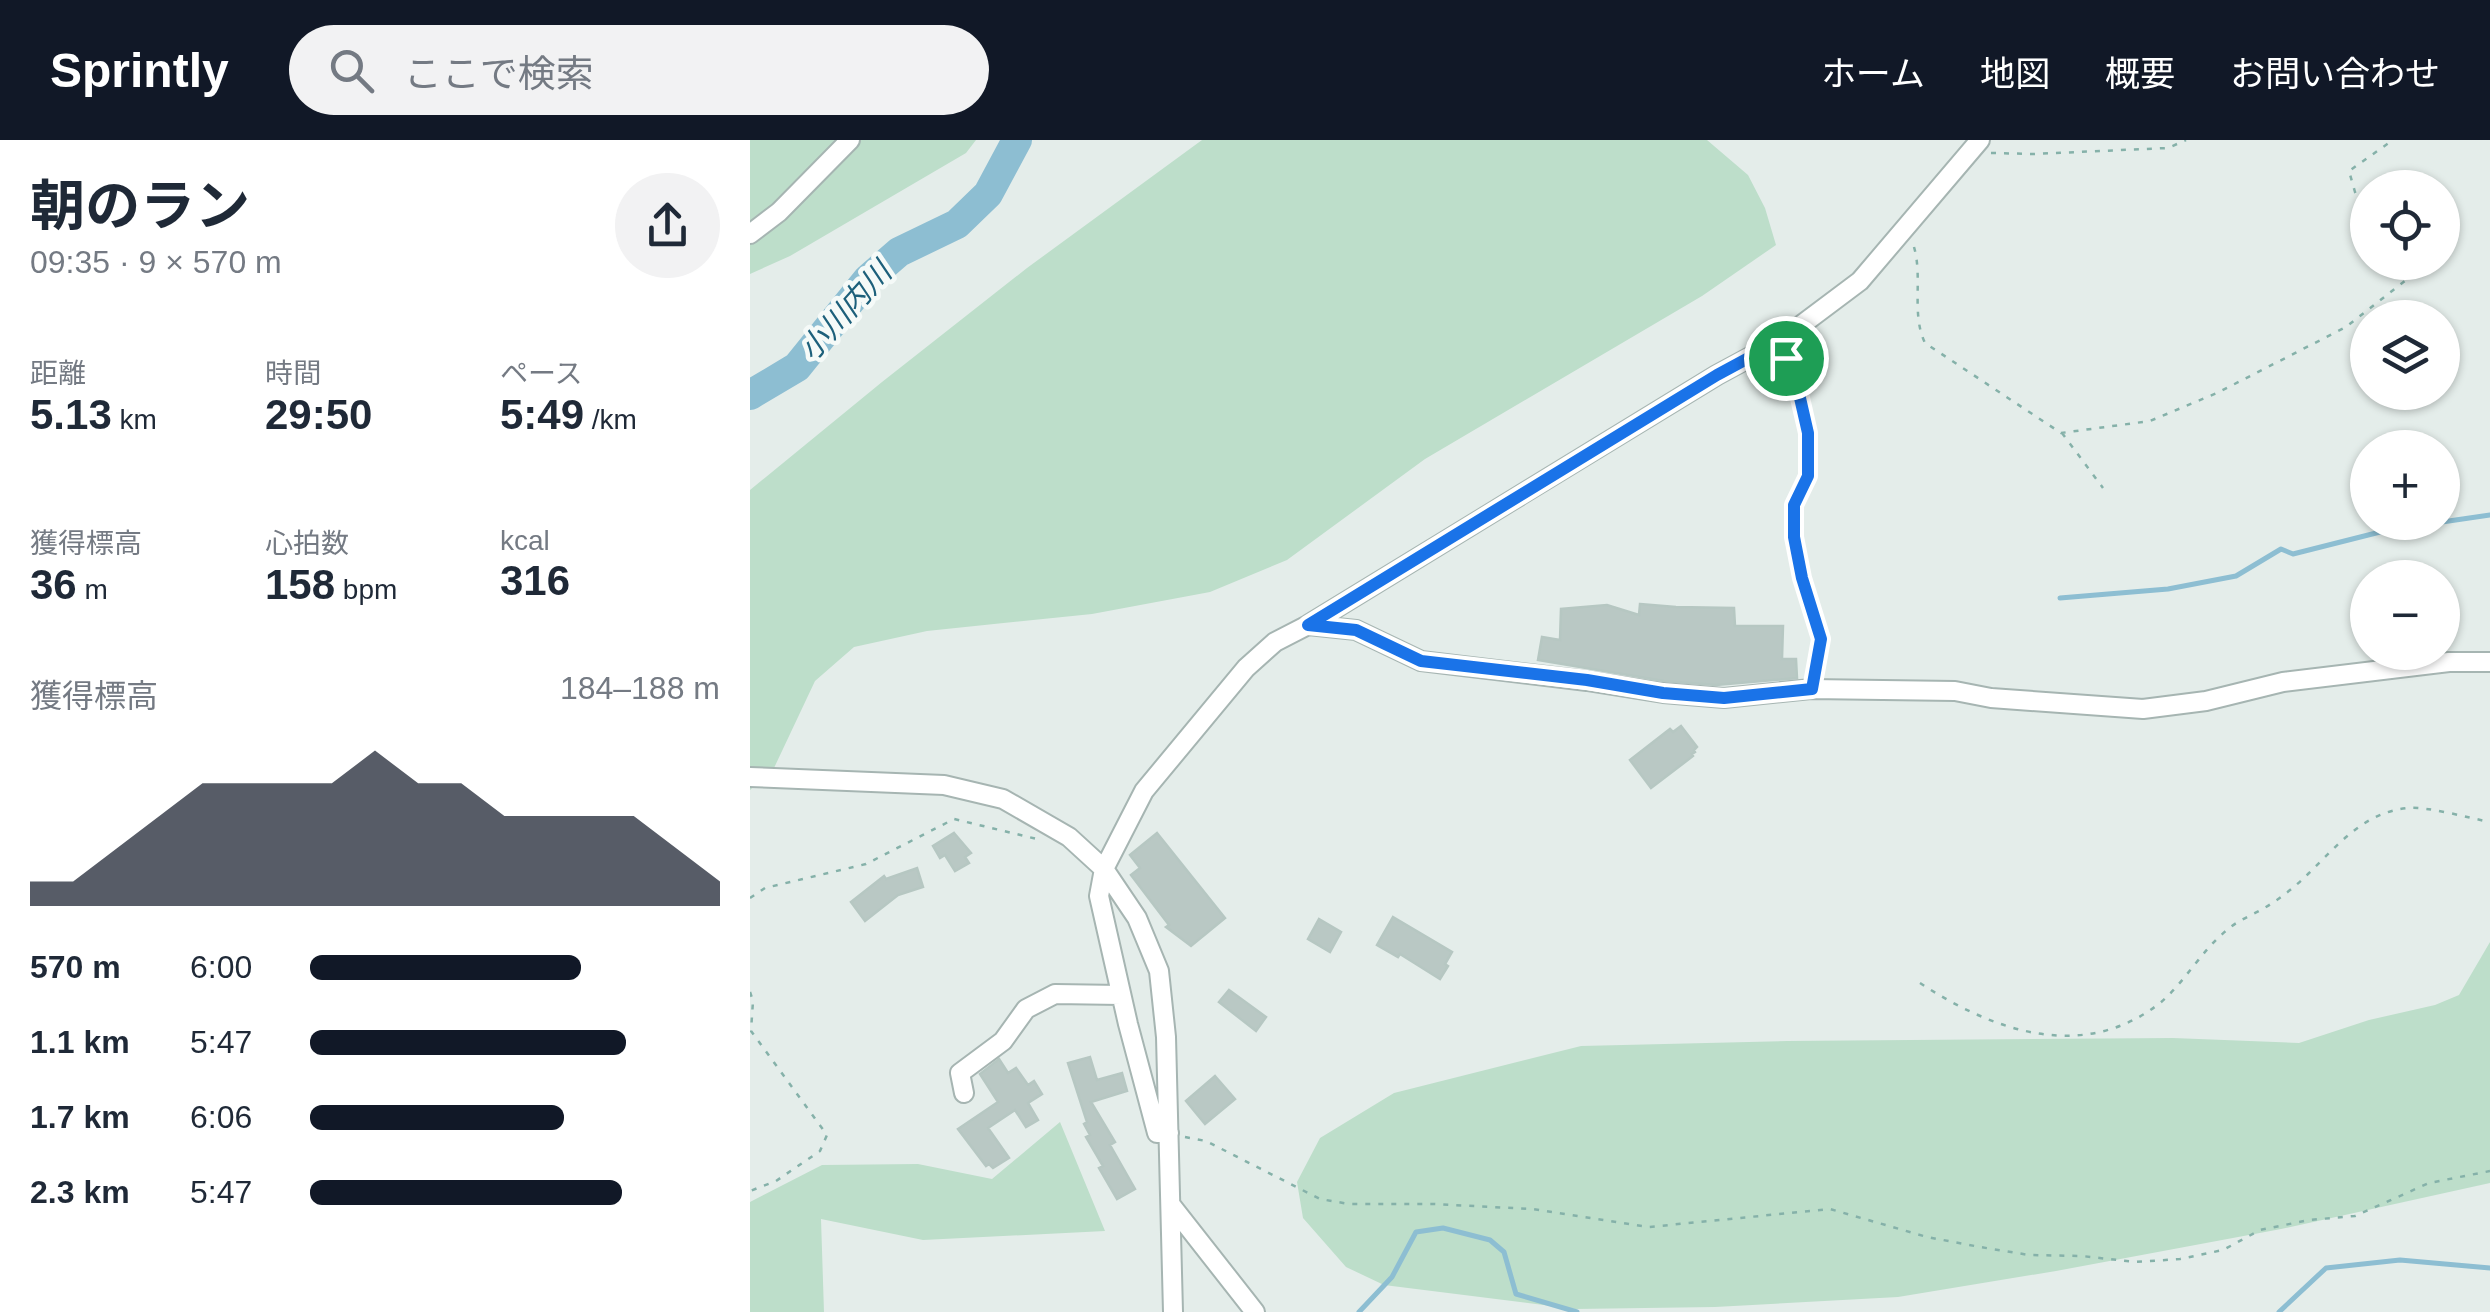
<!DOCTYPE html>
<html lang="ja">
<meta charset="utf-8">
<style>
body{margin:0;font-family:Helvetica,"Noto Sans JP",sans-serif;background:#f2f2f3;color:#1f2937;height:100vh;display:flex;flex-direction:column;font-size:38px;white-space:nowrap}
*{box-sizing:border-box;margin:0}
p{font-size:32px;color:#747a83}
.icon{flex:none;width:55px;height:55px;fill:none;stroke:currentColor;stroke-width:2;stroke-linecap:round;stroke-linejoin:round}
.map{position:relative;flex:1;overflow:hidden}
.panel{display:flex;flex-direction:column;background:#fff;width:750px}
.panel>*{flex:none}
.controls{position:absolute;left:1600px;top:30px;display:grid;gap:20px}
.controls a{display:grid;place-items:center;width:110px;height:110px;border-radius:50%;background:#fff;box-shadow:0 2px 8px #0004;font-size:50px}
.pin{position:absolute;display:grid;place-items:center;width:85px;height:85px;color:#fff;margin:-42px;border:5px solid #fff;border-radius:50%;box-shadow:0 2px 10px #0007}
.round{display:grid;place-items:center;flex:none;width:105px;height:105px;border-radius:52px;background:#f2f2f3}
.head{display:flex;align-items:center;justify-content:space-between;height:170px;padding:0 30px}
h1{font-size:55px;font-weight:700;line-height:75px}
.stats{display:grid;grid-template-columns:repeat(3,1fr);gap:15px;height:170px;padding:10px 30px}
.stats div{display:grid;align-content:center}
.stats b{font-size:42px;font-weight:700}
.stats small{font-size:28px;font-weight:400}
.stats p{font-size:28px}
.chart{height:280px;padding:20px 30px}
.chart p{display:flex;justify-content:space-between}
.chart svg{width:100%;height:180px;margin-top:10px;fill:#111827;opacity:.7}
ul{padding:0 30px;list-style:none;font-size:32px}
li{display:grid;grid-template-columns:160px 120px 1fr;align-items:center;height:75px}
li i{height:25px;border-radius:12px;background:#111827}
header{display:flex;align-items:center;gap:60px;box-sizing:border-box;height:140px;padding:0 50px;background:#111827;color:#fff}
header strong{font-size:48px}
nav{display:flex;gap:55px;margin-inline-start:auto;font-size:35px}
.search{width:700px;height:90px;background:#f2f2f3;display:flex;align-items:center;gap:25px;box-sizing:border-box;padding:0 35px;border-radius:55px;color:#747a83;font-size:38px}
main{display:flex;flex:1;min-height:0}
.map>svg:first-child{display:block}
</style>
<header>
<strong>Sprintly</strong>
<div class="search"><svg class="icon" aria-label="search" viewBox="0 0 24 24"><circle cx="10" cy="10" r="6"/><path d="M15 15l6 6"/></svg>ここで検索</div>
<nav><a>ホーム</a><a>地図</a><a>概要</a><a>お問い合わせ</a></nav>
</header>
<main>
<section class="panel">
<div class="head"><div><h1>朝のラン</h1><p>09:35 · 9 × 570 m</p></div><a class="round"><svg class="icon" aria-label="share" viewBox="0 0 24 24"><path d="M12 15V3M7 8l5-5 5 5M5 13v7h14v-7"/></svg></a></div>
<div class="stats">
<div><p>距離</p><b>5.13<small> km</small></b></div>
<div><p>時間</p><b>29:50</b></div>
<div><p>ペース</p><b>5:49<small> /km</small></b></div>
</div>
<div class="stats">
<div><p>獲得標高</p><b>36<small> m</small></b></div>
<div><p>心拍数</p><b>158<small> bpm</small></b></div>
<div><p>kcal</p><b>316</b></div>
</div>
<div class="chart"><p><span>獲得標高</span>184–188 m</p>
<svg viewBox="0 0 160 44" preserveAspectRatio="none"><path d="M0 44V38L10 38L20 30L30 22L40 14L50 14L60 14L70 14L80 6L90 14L100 14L110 22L120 22L130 22L140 22L150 30L160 38V44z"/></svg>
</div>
<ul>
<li><b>570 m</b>6:00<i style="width:66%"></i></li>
<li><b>1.1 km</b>5:47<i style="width:77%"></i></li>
<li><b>1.7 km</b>6:06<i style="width:62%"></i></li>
<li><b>2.3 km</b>5:47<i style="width:76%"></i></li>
</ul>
</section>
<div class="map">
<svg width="1740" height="1172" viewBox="0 0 1740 1172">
<rect width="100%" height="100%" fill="#e4edea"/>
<!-- green -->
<path fill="#bddeca" d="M 0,0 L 226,0 L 216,13 L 40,116 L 0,134 Z
M 452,0 L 957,0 L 998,35 L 1015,68 L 1026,105 L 952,156 L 675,319 L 537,420 L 460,452 L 342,474 L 177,491 L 104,507 L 65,541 L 24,628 L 0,650 L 0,350 L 132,242 L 277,128 Z
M 1740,802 L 1740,1043 L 1531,1089 L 1306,1131 L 1148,1157 L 965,1167 L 825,1169 L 634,1145 L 596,1127 L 553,1078 L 547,1042 L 570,998 L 644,953 L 831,906 L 1037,901 L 1423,898 L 1549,903 L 1619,880 L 1685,865 L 1709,855 Z
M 310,982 L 355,1091 L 173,1100 L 71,1079 L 74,1172 L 0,1172 L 0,1062 L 72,1025 L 168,1024 L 242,1039 Z"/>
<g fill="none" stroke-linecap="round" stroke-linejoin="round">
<!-- stream -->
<path stroke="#8dbed2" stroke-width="5" d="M 1692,382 L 1740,375
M 1310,458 L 1418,449 L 1486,436 L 1531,409 L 1543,414 L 1638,390 L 1688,382
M 609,1172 L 642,1137 L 666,1092 L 693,1088 L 740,1100 L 754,1112 L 766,1154 L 827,1172
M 1529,1172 L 1576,1128 L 1650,1120 L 1740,1128"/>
<!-- river -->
<path stroke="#8dbed2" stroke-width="30" d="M 0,255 L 47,227 L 118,139 L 149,112 L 207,84 L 238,54 L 267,0"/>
</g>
<!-- building -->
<path fill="#b9c8c4" stroke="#b6c7c2" stroke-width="2.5" d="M 890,464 L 926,467 L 984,468 L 985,486 L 1033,486 L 1032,519 L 1046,519 L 1047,538 L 966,545 L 914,541 L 788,520 L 792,497 L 810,500 L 811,469 L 857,465 L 889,475 Z
M 931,586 L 947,607 L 944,610 L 945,612 L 942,614 L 943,616 L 901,648 L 880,620 L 920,589 L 923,592 Z
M 204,693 L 221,713 L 215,717 L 219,723 L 205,731 L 195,715 L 190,718 L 183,706 Z
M 407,693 L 475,778 L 441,806 L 416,787 L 419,785 L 381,735 L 390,728 L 380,715 Z
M 167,728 L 173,747 L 148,755 L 115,781 L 101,762 L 134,736 L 136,739 Z
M 643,777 L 702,812 L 695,824 L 698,826 L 690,839 L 650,814 L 648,817 L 627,805 Z
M 569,779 L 591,792 L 580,812 L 558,799 Z
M 479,850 L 516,877 L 506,891 L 469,862 Z
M 340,917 L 347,940 L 372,933 L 377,951 L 341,962 L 365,1002 L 360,1005 L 385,1049 L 367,1059 L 349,1028 L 353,1026 L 336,997 L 340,995 L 334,984 L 337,982 L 318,923 Z
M 249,919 L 258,933 L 266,928 L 278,945 L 284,941 L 292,954 L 278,963 L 288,980 L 276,987 L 265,970 L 238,988 L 259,1018 L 243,1028 L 239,1024 L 236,1026 L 208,989 L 248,962 L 230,934 Z
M 465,936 L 485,959 L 455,984 L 436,961 Z"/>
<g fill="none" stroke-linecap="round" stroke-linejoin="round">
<defs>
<path id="minor" d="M 0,94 L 29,72 L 100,0
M 558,485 L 606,490 L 671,521 L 837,541 L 913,553 L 974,558 L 1061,549 L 1205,551 L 1241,558 L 1393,569 L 1456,561 L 1533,542 L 1699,522 L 1740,522
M 0,637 L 194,645 L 253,659 L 319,697 L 354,729 L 387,778 L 409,831 L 416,897 L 423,1172
M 214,953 L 210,933 L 253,901 L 276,869 L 305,854 L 371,855
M 419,993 L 407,993 L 378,884 L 349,756 L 354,729 L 394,651 L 496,528 L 525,502 L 558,485 L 967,235 L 1030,201 L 1110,141 L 1230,0
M 421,1065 L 505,1172"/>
</defs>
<!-- minor casing -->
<use href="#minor" stroke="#a6b5b2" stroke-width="22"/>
<!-- path -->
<path stroke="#85b1a9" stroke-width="2.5" stroke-dasharray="5 8" stroke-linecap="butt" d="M 1241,13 L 1283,14 L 1418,8 L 1436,0
M 1618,74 L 1614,73 L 1605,52 L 1599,31 L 1643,0
M 1164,107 C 1173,138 1161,174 1175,203 L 1311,293 L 1400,281 L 1467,253 L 1596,187 L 1679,122
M 1035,217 L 1050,257 L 1058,293 L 1058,336 L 1044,365 L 1044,397 L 1052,439 L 1071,499 L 1065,533
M 1312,293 L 1353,348
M 0,758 L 15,748 L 116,724 L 204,679 L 287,699
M 1170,843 C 1243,891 1333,923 1410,863 C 1435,842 1451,811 1477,790 C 1488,780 1503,775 1516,767 C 1531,758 1546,746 1558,734 C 1588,705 1613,673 1657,668 C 1677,666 1719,678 1740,682
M 0,852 L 3,861 L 1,891 L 77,995 L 70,1011 L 26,1041 L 0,1051
M 435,997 L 456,1001 L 570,1059 L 599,1064 L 683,1064 L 782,1069 L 899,1087 L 1080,1069 L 1177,1097 L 1230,1107 L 1279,1115 L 1332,1116 L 1385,1122 L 1430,1119 L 1473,1110 L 1510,1090 L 1559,1080 L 1605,1076 L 1679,1043 L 1740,1031"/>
<!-- minor -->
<use href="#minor" stroke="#fff" stroke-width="18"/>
</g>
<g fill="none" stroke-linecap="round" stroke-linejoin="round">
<defs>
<path id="route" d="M 1030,201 L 1050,258 L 1058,293 L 1058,336 L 1044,365 L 1044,397 L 1052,438 L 1071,499 L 1062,549 L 974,558 L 913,553 L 837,540 L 671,521 L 606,490 L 558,485 L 967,235 Z"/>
</defs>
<!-- route casing -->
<use href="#route" stroke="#fff" stroke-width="20"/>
<!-- route -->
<use href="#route" stroke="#1a73e8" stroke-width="12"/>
</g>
<g text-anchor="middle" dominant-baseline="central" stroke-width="9" stroke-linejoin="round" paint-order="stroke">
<!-- water labels -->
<g font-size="30" font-style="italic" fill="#1d607b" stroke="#f5faf8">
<text transform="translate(95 171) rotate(-48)">小川内川</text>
</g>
</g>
</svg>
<div class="controls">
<a><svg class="icon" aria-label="locate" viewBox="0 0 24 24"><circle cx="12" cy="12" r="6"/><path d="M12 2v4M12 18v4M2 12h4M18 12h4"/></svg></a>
<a><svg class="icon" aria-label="layers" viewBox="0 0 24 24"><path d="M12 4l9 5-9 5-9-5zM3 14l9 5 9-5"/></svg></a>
<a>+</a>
<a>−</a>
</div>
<div class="pin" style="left:1036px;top:218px;background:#1e9e55"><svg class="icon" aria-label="arrive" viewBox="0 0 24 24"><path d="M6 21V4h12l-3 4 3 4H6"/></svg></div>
</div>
</main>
